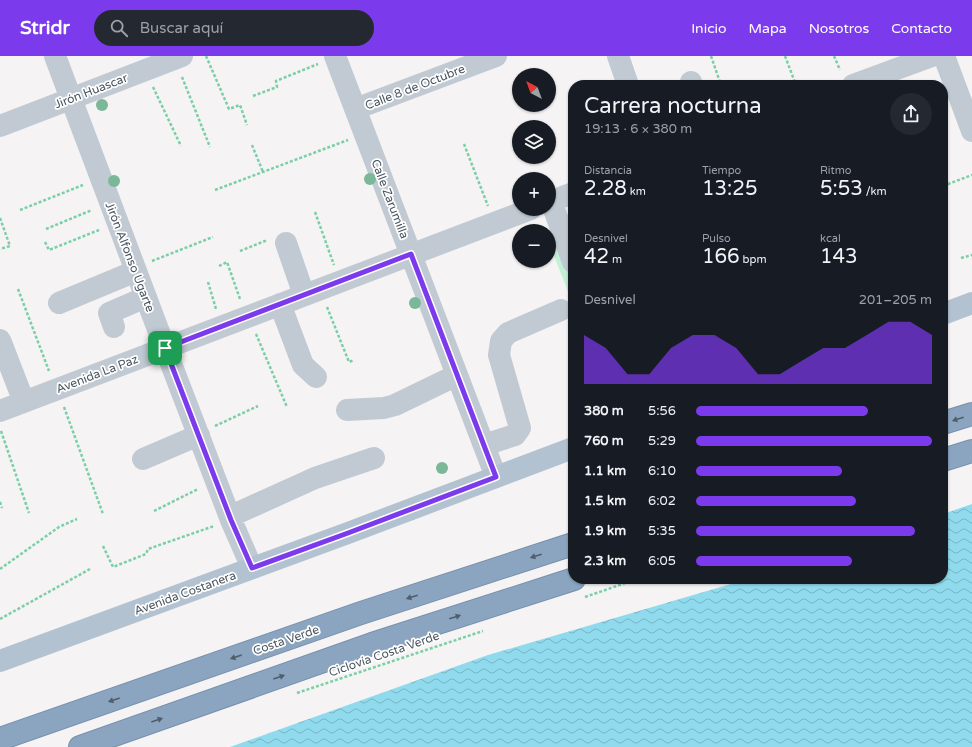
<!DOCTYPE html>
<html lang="es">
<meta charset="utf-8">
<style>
body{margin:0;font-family:"Varela Round",sans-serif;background:#242831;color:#f1f3f6;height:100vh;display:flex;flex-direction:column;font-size:15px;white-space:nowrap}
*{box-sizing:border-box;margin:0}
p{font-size:13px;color:#9ea1a6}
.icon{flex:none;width:22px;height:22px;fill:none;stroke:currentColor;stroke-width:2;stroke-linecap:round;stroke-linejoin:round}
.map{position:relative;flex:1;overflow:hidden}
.panel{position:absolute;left:568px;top:24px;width:380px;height:504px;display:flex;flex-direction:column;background:#171b24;border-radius:16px;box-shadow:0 1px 3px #0004}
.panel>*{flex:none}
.needle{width:26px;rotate:319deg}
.controls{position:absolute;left:512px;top:12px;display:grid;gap:8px}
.controls a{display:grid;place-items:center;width:44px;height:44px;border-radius:50%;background:#171b24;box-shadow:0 1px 3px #0004;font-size:20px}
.pin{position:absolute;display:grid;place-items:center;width:34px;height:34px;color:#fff;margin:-17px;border-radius:8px;box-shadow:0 2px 6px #0006}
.round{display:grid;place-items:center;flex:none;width:42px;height:42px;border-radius:21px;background:#242831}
.head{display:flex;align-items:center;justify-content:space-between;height:68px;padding:0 16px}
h1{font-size:22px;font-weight:600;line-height:30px}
.metrics{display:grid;grid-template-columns:repeat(3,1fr);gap:6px;height:68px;padding:4px 16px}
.metrics div{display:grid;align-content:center}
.metrics b{font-size:20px;font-weight:600}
.metrics small{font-size:11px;font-weight:400}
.metrics p{font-size:11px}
.chart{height:112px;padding:8px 16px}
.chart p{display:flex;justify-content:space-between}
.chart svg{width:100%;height:72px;margin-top:4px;fill:#7c3aed;opacity:.7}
ul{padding:0 16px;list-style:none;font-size:13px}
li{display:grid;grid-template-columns:64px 48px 1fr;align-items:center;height:30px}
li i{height:10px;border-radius:5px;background:#7c3aed}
header{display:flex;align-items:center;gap:24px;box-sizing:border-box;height:56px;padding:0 20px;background:#7c3aed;color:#fff}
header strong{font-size:19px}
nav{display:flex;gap:22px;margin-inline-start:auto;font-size:14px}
.search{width:280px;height:36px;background:#242831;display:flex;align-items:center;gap:10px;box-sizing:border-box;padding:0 14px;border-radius:22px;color:#9ea1a6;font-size:15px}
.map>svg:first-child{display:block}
</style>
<header>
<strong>Stridr</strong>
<div class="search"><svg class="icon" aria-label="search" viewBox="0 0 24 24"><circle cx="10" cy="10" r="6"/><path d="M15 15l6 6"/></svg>Buscar aquí</div>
<nav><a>Inicio</a><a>Mapa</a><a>Nosotros</a><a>Contacto</a></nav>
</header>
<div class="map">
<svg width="972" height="691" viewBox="0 0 972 691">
<defs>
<pattern id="water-waves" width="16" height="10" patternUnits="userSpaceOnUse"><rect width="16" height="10" fill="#90daee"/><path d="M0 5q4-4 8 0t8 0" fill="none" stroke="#78b4c4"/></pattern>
</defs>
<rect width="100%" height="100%" fill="#f5f3f3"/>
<!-- green -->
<path fill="#c3f1d5" d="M 573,177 L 573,248 L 549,187 Z"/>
<!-- water -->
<path fill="url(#water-waves)" d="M 972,448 L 972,691 L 230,691 L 488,599 L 748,523 L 943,523 L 943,458 Z"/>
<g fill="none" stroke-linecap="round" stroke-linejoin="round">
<defs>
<path id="highway" d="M 943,367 L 972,358
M 943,404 L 972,395
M 0,683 L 361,557 L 573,488
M 80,691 L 372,588 L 574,523"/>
</defs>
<!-- highway casing -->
<use href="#highway" stroke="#7690ad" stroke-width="24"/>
<!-- path -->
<path stroke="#7ad0a6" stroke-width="2.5" stroke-dasharray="3 2" stroke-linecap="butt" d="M 206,0 L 229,53 L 240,49 L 247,69
M 711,0 L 721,29
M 785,0 L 796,29
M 834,0 L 840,14
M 182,21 L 210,91
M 153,31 L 181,90
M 253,40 L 277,31 L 276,25 L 318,8
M 464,88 L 488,150
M 252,89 L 263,116
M 943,130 L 972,119
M 215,134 L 348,84
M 20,154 L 83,129
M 315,156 L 334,209
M 0,162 L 10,190 L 0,193
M 46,173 L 92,154
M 45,186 L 49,194 L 99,174
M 240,195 L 265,185 L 266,187
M 961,202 L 972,199
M 152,205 L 213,181
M 219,210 L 227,206 L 240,243
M 208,226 L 216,253
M 18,233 L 49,315
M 327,251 L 349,306 L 354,304
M 256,278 L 287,351
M 64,351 L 103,458
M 215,370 L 258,350
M 1,375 L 29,457
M 0,446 L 2,452
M 154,455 L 198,433
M 103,490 L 113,511 L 146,498 L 148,493 L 214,470
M 0,513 L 59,471 L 77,463
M 585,541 L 637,523
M 0,563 L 90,513
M 297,637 L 483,575"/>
<!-- minor -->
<path stroke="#c1cad2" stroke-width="22" d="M 55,0 L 165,292 L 231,464 L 252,512
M 335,0 L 496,421
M 618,0 L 628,29
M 944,0 L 972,75
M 690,29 L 691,26
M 853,29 L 932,0
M 355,53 L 496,0
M 0,70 L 182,0
M 551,145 L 573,206
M 549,146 L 573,137
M 286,187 L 304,239
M 59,247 L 136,215
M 280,248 L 303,309 L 316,321
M 114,271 L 109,257 L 146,241
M 0,284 L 24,346
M 347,354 L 384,352 L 395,349 L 457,319
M 0,355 L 531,153
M 484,389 L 515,379 L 520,372 L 499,299 L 501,285 L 508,277 L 561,254
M 143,403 L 199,379
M 231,460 L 315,422 L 374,402"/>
<!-- major -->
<path stroke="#b3c2d1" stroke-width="22" d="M 943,258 L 972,247
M 0,605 L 348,477 L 573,392"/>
<!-- highway -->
<use href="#highway" stroke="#8ba5c1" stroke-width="22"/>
</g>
<!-- trees -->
<g fill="#7bb799">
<circle cx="102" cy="49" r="6"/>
<circle cx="370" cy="123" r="6"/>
<circle cx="114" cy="125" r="6"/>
<circle cx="415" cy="247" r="6"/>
<circle cx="442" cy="412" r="6"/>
</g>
<!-- one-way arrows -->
<defs><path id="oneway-solid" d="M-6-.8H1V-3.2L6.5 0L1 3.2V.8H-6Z"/></defs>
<g fill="#505e6b">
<use href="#oneway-solid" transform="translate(958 363) rotate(162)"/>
<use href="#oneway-solid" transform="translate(536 500) rotate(162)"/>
<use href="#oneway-solid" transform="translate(412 541) rotate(162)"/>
<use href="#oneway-solid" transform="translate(455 561) rotate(-18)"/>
<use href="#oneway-solid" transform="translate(236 601) rotate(161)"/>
<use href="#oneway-solid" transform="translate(279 621) rotate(-19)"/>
<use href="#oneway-solid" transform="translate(114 644) rotate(161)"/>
<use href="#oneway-solid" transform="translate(157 664) rotate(-19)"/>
</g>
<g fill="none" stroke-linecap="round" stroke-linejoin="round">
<defs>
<path id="route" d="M 411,198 L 496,421 L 348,477 L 252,512 L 231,464 L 165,292 Z"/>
</defs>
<!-- route casing -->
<use href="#route" stroke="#fff" stroke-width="8"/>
<!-- route -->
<use href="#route" stroke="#7c3aed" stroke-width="5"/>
</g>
<g text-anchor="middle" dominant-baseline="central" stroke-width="3.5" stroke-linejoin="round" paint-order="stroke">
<!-- street labels -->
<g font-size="12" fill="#4a5661" stroke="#fff">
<text transform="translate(415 31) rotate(-21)">Calle 8 de Octubre</text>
<text transform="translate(91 35) rotate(-21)">Jirón Huascar</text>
<text transform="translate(390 143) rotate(69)">Calle Zarumilla</text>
<text transform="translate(130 201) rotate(69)">Jirón Alfonso Ugarte</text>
<text transform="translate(97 318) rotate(-21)">Avenida La Paz</text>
<text transform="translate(185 537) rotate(-20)">Avenida Costanera</text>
<text transform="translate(286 584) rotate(-19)">Costa Verde</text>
<text transform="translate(384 598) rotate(-19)">Ciclovía Costa Verde</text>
</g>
</g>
</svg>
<div class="controls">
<a><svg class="needle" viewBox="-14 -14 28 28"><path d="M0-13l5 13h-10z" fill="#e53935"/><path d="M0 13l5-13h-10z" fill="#9ea1a6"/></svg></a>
<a><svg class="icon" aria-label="layers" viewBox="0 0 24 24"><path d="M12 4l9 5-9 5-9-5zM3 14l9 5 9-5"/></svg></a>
<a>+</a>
<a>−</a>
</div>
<div class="pin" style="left:165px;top:292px;background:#1e9e55"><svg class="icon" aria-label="arrive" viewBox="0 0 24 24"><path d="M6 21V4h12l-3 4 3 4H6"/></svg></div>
<section class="panel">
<div class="head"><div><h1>Carrera nocturna</h1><p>19:13 · 6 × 380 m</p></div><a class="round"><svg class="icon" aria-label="share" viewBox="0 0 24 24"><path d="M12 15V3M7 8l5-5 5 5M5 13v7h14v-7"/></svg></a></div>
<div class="metrics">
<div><p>Distancia</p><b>2.28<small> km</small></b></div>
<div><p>Tiempo</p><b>13:25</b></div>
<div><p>Ritmo</p><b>5:53<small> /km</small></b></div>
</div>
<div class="metrics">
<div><p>Desnivel</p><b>42<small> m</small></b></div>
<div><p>Pulso</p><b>166<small> bpm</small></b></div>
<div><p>kcal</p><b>143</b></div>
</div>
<div class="chart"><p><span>Desnivel</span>201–205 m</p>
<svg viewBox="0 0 160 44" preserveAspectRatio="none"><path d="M0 44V14L10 22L20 38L30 38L40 22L50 14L60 14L70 22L80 38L90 38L100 30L110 22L120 22L130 14L140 6L150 6L160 14V44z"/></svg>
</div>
<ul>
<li><b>380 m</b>5:56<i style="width:73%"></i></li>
<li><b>760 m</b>5:29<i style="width:100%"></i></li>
<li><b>1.1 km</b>6:10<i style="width:62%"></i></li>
<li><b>1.5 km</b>6:02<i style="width:68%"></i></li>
<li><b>1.9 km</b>5:35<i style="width:93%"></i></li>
<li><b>2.3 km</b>6:05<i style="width:66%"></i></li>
</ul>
</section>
</div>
